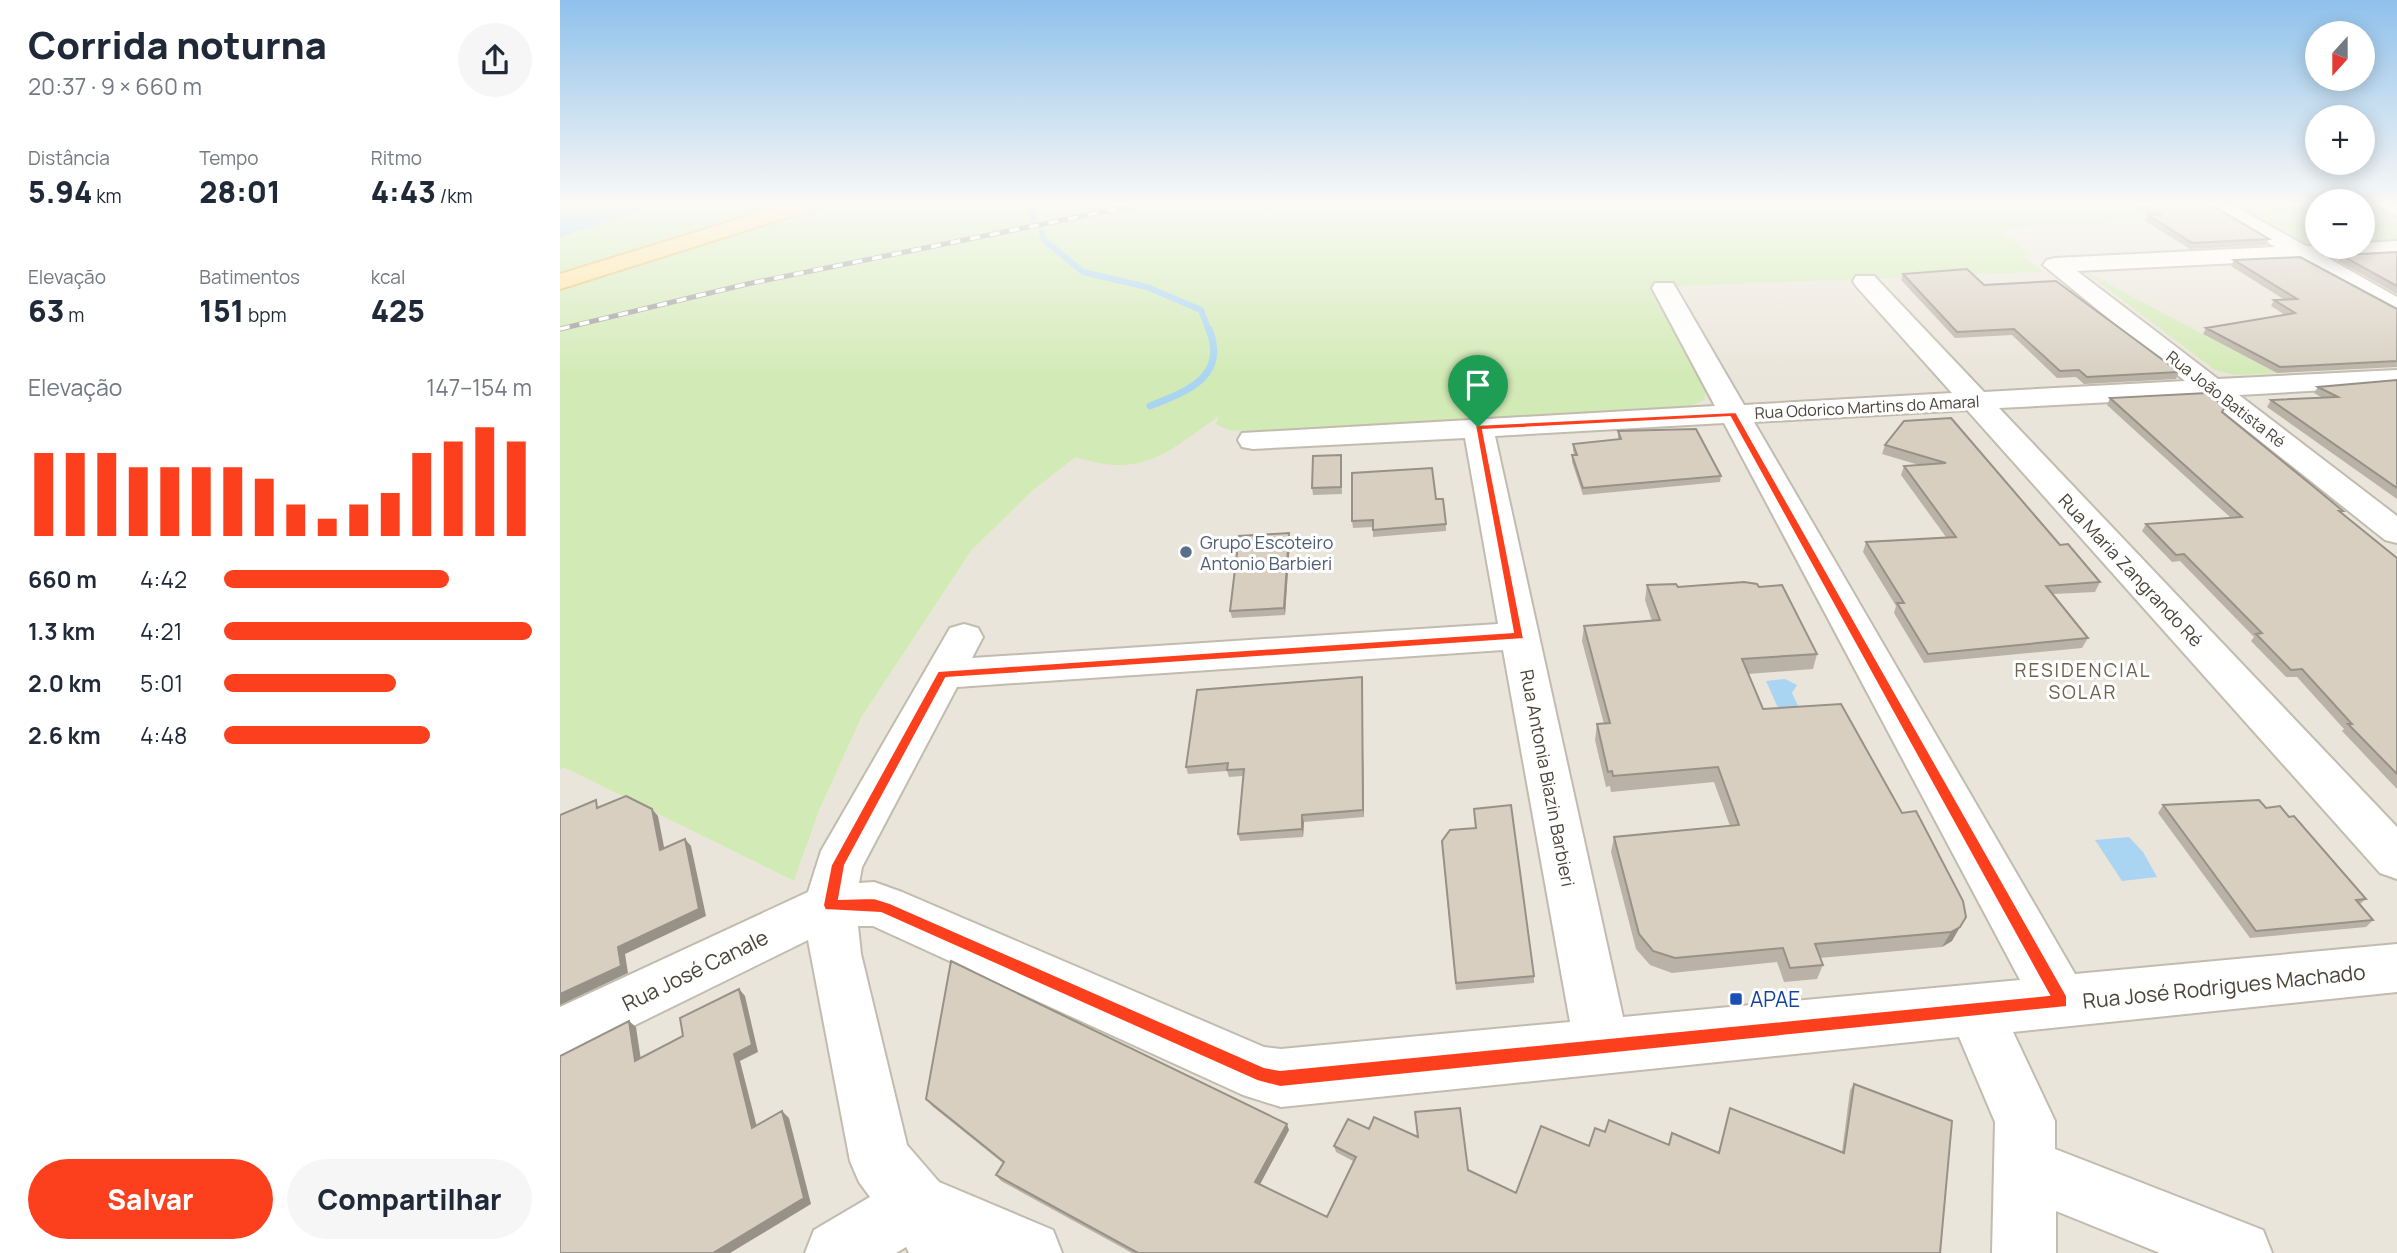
<!DOCTYPE html>
<html lang="pt">
<meta charset="utf-8">
<style>
body{margin:0;font-family:Manrope,sans-serif;background:#f6f6f7;color:#1f2937;height:100vh;display:flex;flex-direction:column;font-size:26px;white-space:nowrap}
*{box-sizing:border-box;margin:0}
p{font-size:23px;color:#747a83}
.icon{flex:none;width:38px;height:38px;fill:none;stroke:currentColor;stroke-width:2;stroke-linecap:round;stroke-linejoin:round}
.map{position:relative;flex:1;overflow:hidden}
.drawer{display:flex;flex-direction:column;background:#fff;width:560px}
.drawer>*{flex:none}
.needle{width:46px;rotate:201deg}
.fabs{position:absolute;left:1745px;top:21px;display:grid;gap:14px}
.fabs a{display:grid;place-items:center;width:70px;height:70px;border-radius:50%;background:#fff;box-shadow:0 4px 18px #0003;font-size:35px}
.pin{position:absolute;display:grid;place-items:center;width:60px;height:60px;color:#fff;margin:-72px -30px;border-radius:50% 50% 50% 0;rotate:-45deg;box-shadow:0 0 7px #0007}
.pin .icon{rotate:45deg}
.round{display:grid;place-items:center;flex:none;width:74px;height:74px;border-radius:37px;background:#f6f6f7}
.head{display:flex;align-items:center;justify-content:space-between;height:119px;padding:0 28px}
h1{font-size:38px;font-weight:800;line-height:52px}
.metrics{display:grid;grid-template-columns:repeat(3,1fr);gap:10px;height:119px;padding:7px 28px}
.metrics div{display:grid;align-content:center}
.metrics b{font-size:30px;font-weight:800}
.metrics small{font-size:19px;font-weight:400}
.metrics p{font-size:19px}
.chart{height:196px;padding:14px 28px}
.chart p{display:flex;justify-content:space-between}
.chart svg{width:100%;height:126px;margin-top:7px;stroke:#fc3f1d;stroke-width:6}
.button{display:flex;gap:14px;margin-top:auto;padding:14px 28px}
.button a{flex:1;height:80px;border-radius:42px;background:#fc3f1d;color:#fff;font-size:28px;font-weight:800;line-height:80px;text-align:center}
.button a+a{background:#f6f6f7;color:#1f2937}
ul{padding:0 28px;list-style:none;font-size:23px}
li{display:grid;grid-template-columns:112px 84px 1fr;align-items:center;height:52px}
li i{height:18px;border-radius:9px;background:#fc3f1d}
main{display:flex;flex:1;min-height:0}
.map>svg:first-child{display:block}
</style>
<main>
<section class="drawer">
<div class="head"><div><h1>Corrida noturna</h1><p>20:37 · 9 × 660 m</p></div><a class="round"><svg class="icon" aria-label="share" viewBox="0 0 24 24"><path d="M12 15V3M7 8l5-5 5 5M5 13v7h14v-7"/></svg></a></div>
<div class="metrics">
<div><p>Distância</p><b>5.94<small> km</small></b></div>
<div><p>Tempo</p><b>28:01</b></div>
<div><p>Ritmo</p><b>4:43<small> /km</small></b></div>
</div>
<div class="metrics">
<div><p>Elevação</p><b>63<small> m</small></b></div>
<div><p>Batimentos</p><b>151<small> bpm</small></b></div>
<div><p>kcal</p><b>425</b></div>
</div>
<div class="chart"><p><span>Elevação</span>147–154 m</p>
<svg viewBox="0 0 160 44" preserveAspectRatio="none"><path d="M5 44V15M15 44V15M25 44V15M35 44V20M45 44V20M55 44V20M65 44V20M75 44V24M85 44V33M95 44V38M105 44V33M115 44V29M125 44V15M135 44V11M145 44V6M155 44V11"/></svg>
</div>
<ul>
<li><b>660 m</b>4:42<i style="width:73%"></i></li>
<li><b>1.3 km</b>4:21<i style="width:100%"></i></li>
<li><b>2.0 km</b>5:01<i style="width:56%"></i></li>
<li><b>2.6 km</b>4:48<i style="width:67%"></i></li>
</ul>
<div class="button"><a>Salvar</a><a>Compartilhar</a></div>
</section>
<div class="map">
<svg width="1837" height="1253" viewBox="0 0 1837 1253">
<rect width="100%" height="100%" fill="#f6f3ec"/>
<!-- residential -->
<path fill="#eae5da" d="M 1569,203 L 1757,203 L 1757,247 L 1802,247 L 1803,203 L 1837,203 L 1837,1253 L 0,1253 L 0,769 L 5,768 L 234,881 L 259,811 L 301,718 L 411,551 L 472,491 L 516,457 L 884,293 L 1482,272 L 1462,256 L 1470,254 L 1437,229 L 1596,219 Z"/>
<!-- green -->
<path fill="#d2eab5" d="M 106,203 L 1569,203 L 1597,220 L 1438,229 L 1471,255 L 1463,256 L 1483,272 L 1092,287 L 1146,391 L 1144,400 L 1129,407 L 689,431 L 669,430 L 656,424 L 659,416 C 606,453 583,479 516,457 L 472,491 L 411,551 L 301,718 L 259,811 L 234,881 L 5,768 L 0,769 L 0,237 Z
M 1665,203 L 1757,203 L 1757,246 L 1734,242 Z
M 1802,203 L 1812,203 L 1837,215 L 1837,242 L 1803,244 Z
M 1524,271 L 1716,373 L 1675,375 L 1655,370 Z"/>
<!-- water -->
<path fill="#a9d4f2" d="M 0,203 L 106,203 L 0,237 Z
M 1225,679 L 1237,685 L 1232,693 L 1239,708 L 1219,710 L 1206,681 Z
M 1569,837 L 1583,852 L 1597,877 L 1562,881 L 1535,840 Z"/>
<g fill="none" stroke-linecap="round" stroke-linejoin="round">
<!-- stream-far1 -->
<path stroke="#a9d4f2" stroke-width="6" d="M 474,203 L 471,211 L 475,223
M 482,232 L 483,239 L 523,272 L 587,287 L 641,310 L 649,331"/>
<!-- stream -->
<path stroke="#a9d4f2" stroke-width="7" d="M 590,406 C 627,391 668,377 649,329"/>
<defs>
<path id="minor" d="M 1644,203 L 1669,203 L 1746,246 L 1802,247 L 1802,243 L 1837,241 L 1837,255 L 1768,258 L 1837,297 L 1837,315 L 1737,260 L 1517,271 L 1658,379 L 1837,370 L 1837,386 L 1679,395 L 1837,516 L 1837,543 L 1825,540 L 1645,397 L 1439,408 L 1837,827 L 1837,879 L 1820,873 L 1407,410 L 1194,422 L 1515,974 L 1837,944 L 1837,992 L 1453,1032 L 1495,1121 L 1495,1149 L 1703,1230 L 1712,1253 L 1600,1253 L 1496,1211 L 1496,1253 L 1432,1253 L 1435,1122 L 1399,1037 L 721,1107 L 683,1095 L 313,926 L 298,926 L 301,954 L 347,1145 L 379,1182 L 493,1230 L 502,1253 L 396,1253 L 361,1238 L 336,1253 L 245,1253 L 254,1230 L 310,1197 L 299,1182 L 290,1161 L 248,940 L 0,1062 L 0,1007 L 248,892 L 261,851 L 390,628 L 404,624 L 418,628 L 423,637 L 412,658 L 938,624 L 905,438 L 693,449 L 682,447 L 678,440 L 682,433 L 1155,406 L 1092,288 L 1095,283 L 1113,283 L 1116,288 L 1184,405 L 1392,393 L 1296,286 L 1293,281 L 1296,276 L 1314,276 L 1424,392 L 1625,381 L 1483,265 L 1487,260 L 1495,258 L 1715,247 ZM 1164,423 L 1460,980 L 1063,1017 L 935,436 ZM 943,650 L 1010,1022 L 721,1049 L 704,1047 L 342,892 L 314,882 L 299,883 L 302,867 L 397,687 Z
M 1813,203 L 1837,203 L 1837,216 Z"/>
<path id="tertiary" d="M 357,1173 L 379,1182 L 416,1253 L 349,1253 L 326,1204 L 335,1182 Z"/>
<path id="primary" d="M 231,203 L 263,203 L 260,207 L 0,289 L 0,274 Z"/>
</defs>
<!-- minor casing -->
<use href="#minor" stroke="#c2bbae" stroke-width="4"/>
<!-- tertiary casing -->
<use href="#tertiary" stroke="#c2bbae" stroke-width="4"/>
<!-- primary casing -->
<use href="#primary" stroke="#e6c16a" stroke-width="4"/>
<!-- path -->
<path stroke="#c4b79f" stroke-width="2.5" stroke-dasharray="2 2" stroke-linecap="butt" d="M 1757,207 L 1739,204 L 1733,207 L 1757,213
M 1717,210 L 1736,209"/>
<!-- minor -->
<use href="#minor" fill="#fff" fill-rule="evenodd"/>
<!-- tertiary -->
<use href="#tertiary" fill="#fff" fill-rule="evenodd"/>
<!-- primary -->
<use href="#primary" fill="#ffe39c" fill-rule="evenodd"/>
<defs>
<path id="rail" d="M 0,329 L 187,284 L 587,203"/>
</defs>
<!-- rail casing -->
<use href="#rail" stroke="#9a9a9a" stroke-width="5"/>
<!-- rail -->
<use href="#rail" stroke="#fff" stroke-width="3.5" stroke-dasharray="10" stroke-linecap="butt"/>
</g>
<!-- wall -->
<path fill="#bab2a6" d="M 1569,203 L 1648,203 L 1709,239 L 1706,245 L 1630,249 L 1585,221 L 1588,215 L 1590,215 Z
M 1837,252 L 1837,294 L 1778,261 L 1781,255 Z
M 1674,260 L 1837,309 L 1837,368 L 1837,367 L 1717,373 L 1643,334 L 1646,328 L 1725,315 L 1711,306 L 1714,300 L 1725,300 L 1671,266 Z
M 1343,274 L 1424,285 L 1619,372 L 1616,379 L 1524,384 L 1516,377 L 1497,378 L 1452,335 L 1395,338 L 1341,280 Z
M 1837,380 L 1837,499 L 1707,407 L 1711,400 L 1763,398 L 1754,393 L 1758,387 Z
M 1550,398 L 1665,407 L 1662,412 L 1783,511 L 1781,513 L 1837,558 L 1837,789 L 1782,731 L 1784,729 L 1737,677 L 1726,677 L 1691,641 L 1694,637 L 1620,561 L 1612,562 L 1582,531 L 1586,524 L 1671,518 L 1547,405 Z
M 1344,421 L 1500,545 L 1540,582 L 1535,592 L 1493,594 L 1528,638 L 1522,648 L 1364,663 L 1334,613 L 1336,606 L 1303,552 L 1306,542 L 1386,537 L 1341,475 L 1344,466 L 1359,465 L 1322,454 L 1325,445 Z
M 1058,431 L 1161,476 L 1160,482 L 1023,495 L 1012,462 L 1012,455 L 1014,455 L 1013,450 L 1013,444 L 1058,440 Z
M 781,461 L 782,494 L 753,495 L 752,488 Z
M 876,499 L 886,524 L 886,531 L 813,537 L 813,527 L 793,528 L 792,521 Z
M 729,533 L 730,541 L 725,615 L 672,618 L 670,611 Z
M 1087,585 L 1118,587 L 1257,654 L 1253,669 L 1188,674 L 1203,709 L 1342,813 L 1403,901 L 1392,941 L 1382,947 L 1260,958 L 1263,965 L 1257,979 L 1224,982 L 1217,962 L 1112,973 L 1090,965 L 1076,949 L 1051,852 L 1054,837 L 1170,826 L 1154,782 L 1051,792 L 1050,786 L 1046,787 L 1035,740 L 1037,724 L 1044,724 L 1022,641 L 1024,626 L 1092,621 L 1085,600 Z
M 802,677 L 804,817 L 744,822 L 743,837 L 680,841 L 678,834 L 683,776 L 669,777 L 667,771 L 628,774 L 626,767 Z
M 1603,805 L 1706,808 L 1729,817 L 1806,899 L 1800,904 L 1813,920 L 1806,927 L 1690,938 L 1598,813 Z
M 914,809 L 974,976 L 974,983 L 896,990 L 882,848 L 915,828 Z
M 1294,1084 L 1380,1253 L 572,1253 L 441,1181 L 436,1175 L 444,1164 L 372,1106 L 366,1099 L 729,1130 L 700,1184 L 767,1217 L 793,1161 L 776,1152 L 774,1146 L 809,1129 L 908,1170 L 956,1193 L 1029,1146 L 1045,1132 L 1109,1145 L 1158,1153 L 1170,1108 L 1282,1152 L 1290,1090 Z"/>
<!-- shaded-wall -->
<path fill="#979187" d="M 729,533 L 730,541 L 725,615 L 724,608 Z
M 802,677 L 802,684 L 804,817 L 803,810 Z
M 92,809 L 98,816 L 106,857 L 100,850 Z
M 742,815 L 744,822 L 743,837 L 742,829 Z
M 125,839 L 131,846 L 146,916 L 65,954 L 68,973 L 0,1005 L 0,994 L 58,947 Z
M 1406,917 L 1392,941 L 1382,947 L 1391,932 Z
M 179,989 L 185,996 L 198,1052 L 180,1061 L 199,1135 L 192,1128 L 174,1054 Z
M 69,1021 L 76,1027 L 82,1067 L 75,1061 Z
M 222,1111 L 229,1118 L 251,1204 L 170,1253 L 153,1253 Z
M 727,1124 L 729,1130 L 698,1188 L 695,1182 Z"/>
<!-- building -->
<path fill="#d8cfc1" stroke="#979187" stroke-width="2" d="M 1581,203 L 1648,203 L 1709,239 L 1632,243 L 1588,215 L 1600,215 Z
M 1837,252 L 1837,286 L 1781,255 Z
M 1740,257 L 1837,309 L 1837,361 L 1720,367 L 1646,328 L 1735,313 L 1714,300 L 1737,299 L 1674,260 Z
M 1407,269 L 1424,285 L 1496,281 L 1619,372 L 1527,377 L 1519,370 L 1500,371 L 1454,329 L 1397,332 L 1343,274 Z
M 1837,380 L 1837,488 L 1711,400 L 1778,397 L 1758,387 Z
M 1647,393 L 1665,407 L 1662,412 L 1748,482 L 1783,511 L 1779,511 L 1837,558 L 1837,774 L 1788,724 L 1792,724 L 1742,669 L 1731,670 L 1696,634 L 1702,633 L 1624,554 L 1616,555 L 1586,524 L 1682,517 L 1550,398 Z
M 1391,418 L 1500,545 L 1508,544 L 1540,582 L 1486,586 L 1528,638 L 1368,654 L 1337,603 L 1344,603 L 1306,542 L 1396,537 L 1344,466 L 1386,463 L 1325,445 L 1344,421 Z
M 1136,429 L 1161,476 L 1023,488 L 1012,455 L 1017,455 L 1013,444 L 1061,439 L 1058,431 Z
M 781,455 L 781,487 L 752,488 L 753,456 Z
M 872,468 L 876,499 L 883,499 L 886,524 L 813,530 L 813,520 L 792,521 L 792,473 Z
M 729,533 L 724,608 L 670,611 L 679,536 Z
M 1184,582 L 1197,584 L 1199,587 L 1222,585 L 1257,654 L 1182,659 L 1203,709 L 1281,704 L 1342,813 L 1356,811 L 1403,901 L 1406,917 L 1400,927 L 1391,932 L 1255,944 L 1263,965 L 1230,968 L 1223,948 L 1115,958 L 1093,951 L 1079,934 L 1054,837 L 1179,825 L 1158,767 L 1053,776 L 1052,771 L 1048,772 L 1037,724 L 1050,723 L 1024,626 L 1100,620 L 1087,585 L 1116,584 L 1118,587 Z
M 802,677 L 803,810 L 742,815 L 742,829 L 678,834 L 684,769 L 667,770 L 668,763 L 626,767 L 637,690 Z
M 66,796 L 92,809 L 100,850 L 125,839 L 139,909 L 58,947 L 61,966 L 0,994 L 0,815 L 36,800 L 37,808 Z
M 1699,800 L 1706,808 L 1720,806 L 1729,817 L 1734,816 L 1806,899 L 1796,900 L 1813,920 L 1696,931 L 1603,805 Z
M 951,805 L 974,976 L 896,983 L 882,841 L 890,830 L 916,828 L 914,809 Z
M 391,961 L 727,1124 L 695,1182 L 767,1217 L 796,1157 L 774,1146 L 788,1119 L 809,1129 L 814,1117 L 858,1137 L 855,1112 L 900,1108 L 908,1170 L 956,1193 L 981,1126 L 1029,1146 L 1035,1128 L 1045,1132 L 1049,1120 L 1109,1145 L 1112,1133 L 1159,1153 L 1170,1108 L 1284,1153 L 1294,1084 L 1392,1121 L 1380,1253 L 578,1253 L 436,1175 L 444,1162 L 366,1099 Z
M 179,989 L 192,1045 L 174,1054 L 192,1128 L 222,1111 L 244,1198 L 153,1253 L 0,1253 L 0,1056 L 69,1021 L 75,1061 L 123,1036 L 120,1018 Z"/>
<!-- sky -->
<linearGradient id="sky" x2="0" y2="1"><stop stop-color="#8fc1ec"/><stop offset="0.54" stop-color="#fbfaf6"/><stop offset="1" stop-color="#fbfaf6" stop-opacity="0"/></linearGradient>
<rect width="1837" height="378" fill="url(#sky)"/>
<!-- route -->
<path fill="#fc3f1d" stroke="#fff" stroke-width="2" fill-rule="evenodd" d="M 1176,412 L 1507,996 L 1507,1007 L 720,1087 L 697,1081 L 321,913 L 265,910 L 263,905 L 271,865 L 378,671 L 953,632 L 915,425 ZM 1170,417 L 1489,995 L 720,1070 L 704,1067 L 330,903 L 314,898 L 279,899 L 285,865 L 386,678 L 964,639 L 923,430 Z"/>
<!-- markers -->
<circle fill="#5c6f8a" stroke="#fff" stroke-width="2.5" cx="626" cy="552" r="7"/>
<rect fill="#1a4fb4" stroke="#fff" stroke-width="2.5" x="1169" y="992" width="14" height="14" rx="3.5"/>
<g text-anchor="middle" dominant-baseline="central" stroke-width="6" stroke-linejoin="round" paint-order="stroke">
<!-- far-street labels -->
<g font-size="16" fill="#4b4439" stroke="#fff">
<text transform="translate(1666 399) rotate(38)">Rua João Batista Ré</text>
<text transform="translate(1307 407) rotate(-3)">Rua Odorico Martins do Amaral</text>
</g>
<!-- service labels -->
<g font-size="18" fill="#4e5e75" stroke="#fff" text-anchor="start">
<text x="640" y="542">Grupo Escoteiro<tspan x="640" dy="21">Antonio Barbieri</tspan></text>
</g>
<!-- street labels -->
<g font-size="18" fill="#4b4439" stroke="#fff">
<text transform="translate(1571 570) rotate(47)">Rua Maria Zangrando Ré</text>
<text transform="translate(988 778) rotate(79)">Rua Antonia Biazin Barbieri</text>
</g>
<!-- neighbourhood labels -->
<g font-size="19" letter-spacing="2" fill="#6e6250" stroke="#fff">
<text x="1523" y="670">RESIDENCIAL<tspan x="1523" dy="22">SOLAR</tspan></text>
</g>
<!-- near-street labels -->
<g font-size="21" fill="#4b4439" stroke="#fff">
<text transform="translate(135 970) rotate(-26)">Rua José Canale</text>
<text transform="translate(1664 986) rotate(-6)">Rua José Rodrigues Machado</text>
</g>
<!-- near-transit labels -->
<g font-size="21" fill="#164399" stroke="#fff" text-anchor="start">
<text x="1190" y="999">APAE</text>
</g>
</g>
</svg>
<div class="fabs">
<a><svg class="needle" viewBox="-14 -14 28 28"><path d="M0-13l5 13h-10z" fill="#e53935"/><path d="M0 13l5-13h-10z" fill="#747a83"/></svg></a>
<a>+</a>
<a>−</a>
</div>
<div class="pin" style="left:918px;top:427px;background:#1e9e55"><svg class="icon" aria-label="arrive" viewBox="0 0 24 24"><path d="M6 21V4h12l-3 4 3 4H6"/></svg></div>
</div>
</main>
